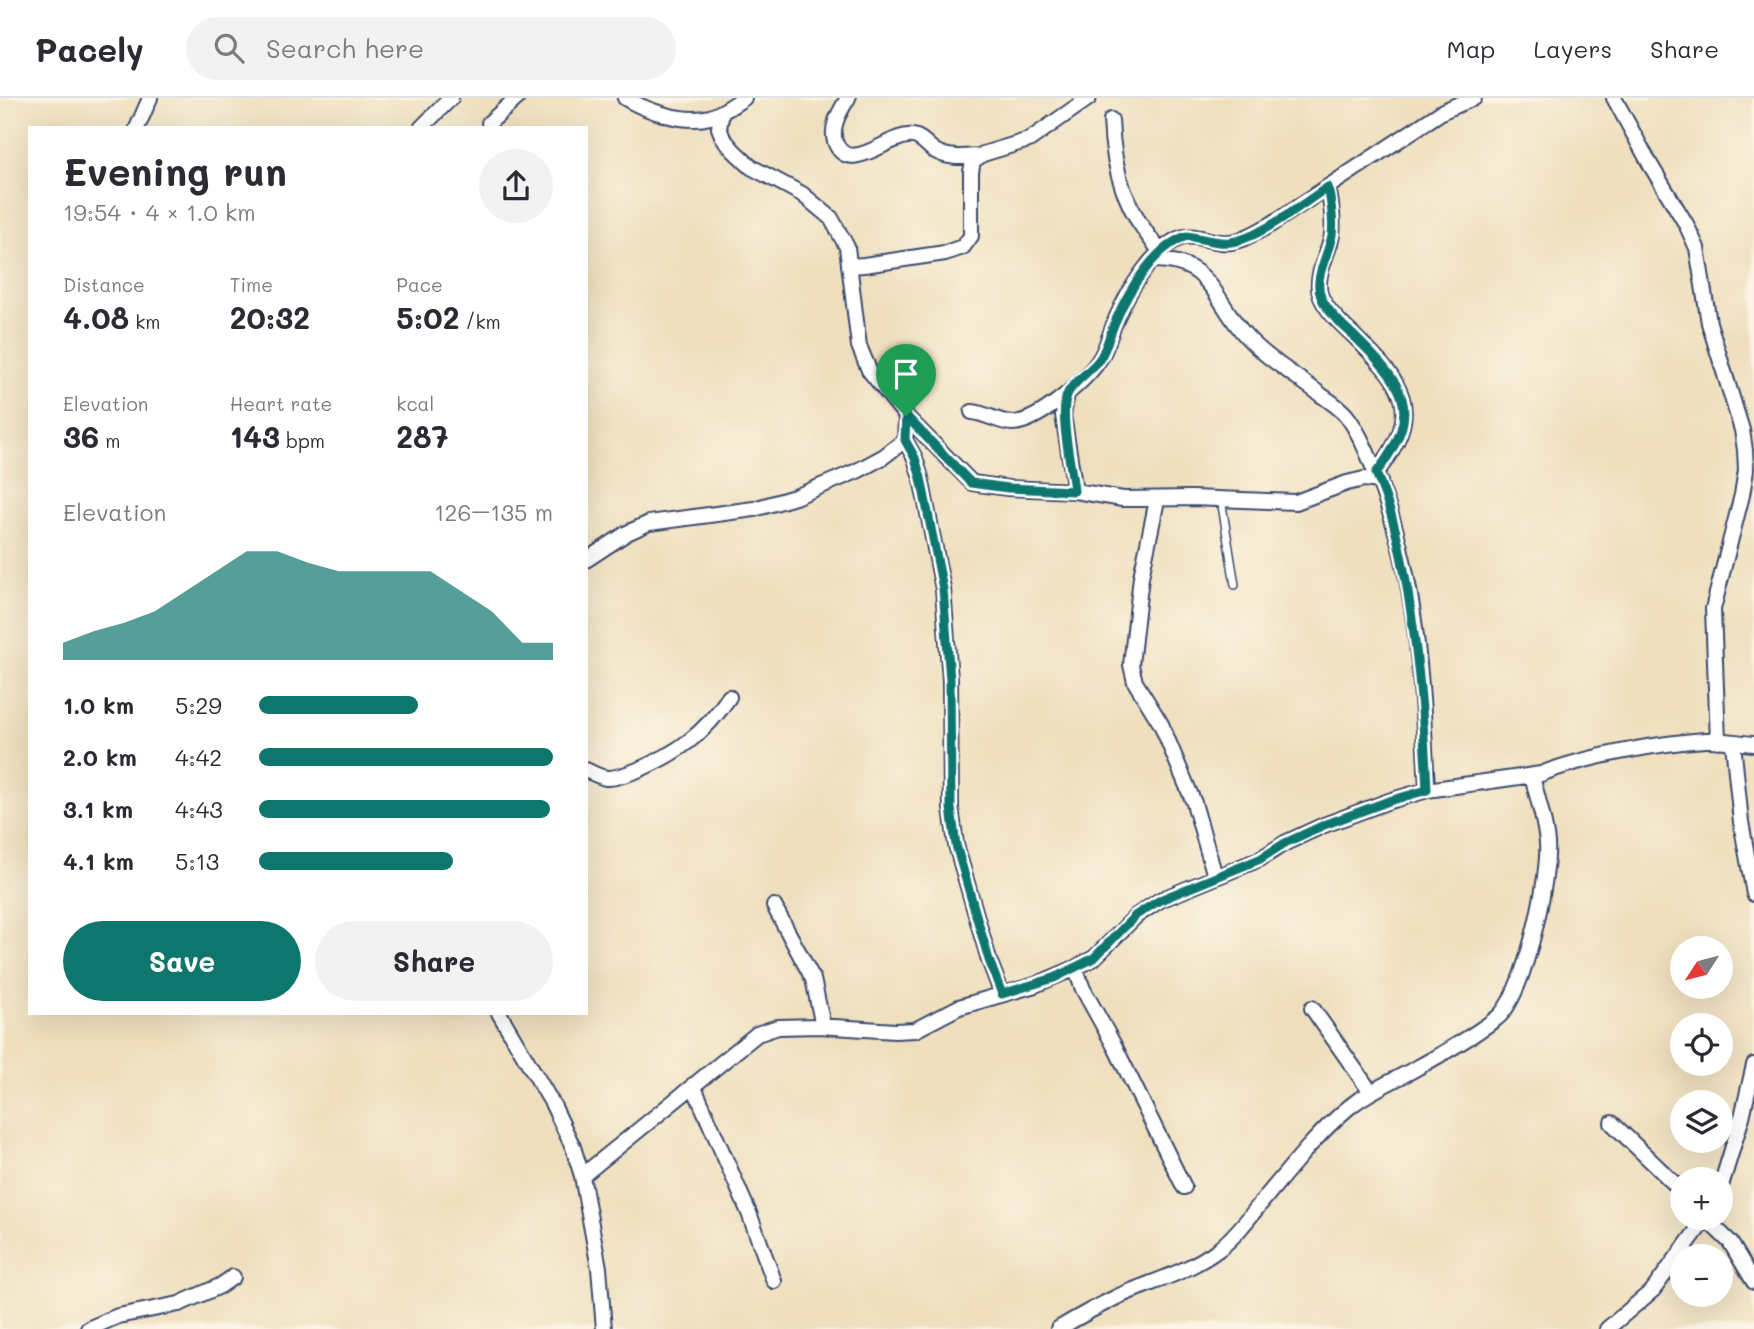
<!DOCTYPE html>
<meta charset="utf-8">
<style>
body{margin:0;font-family:Mali,sans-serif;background:#f2f2f3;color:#2b2b33;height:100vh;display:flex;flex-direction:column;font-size:26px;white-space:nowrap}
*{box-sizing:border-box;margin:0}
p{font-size:23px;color:#7c7c81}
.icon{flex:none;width:38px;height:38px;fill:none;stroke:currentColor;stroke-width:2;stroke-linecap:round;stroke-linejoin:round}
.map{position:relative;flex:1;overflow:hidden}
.drawer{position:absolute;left:28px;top:28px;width:560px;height:889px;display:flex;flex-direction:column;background:#fff;border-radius:0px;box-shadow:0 7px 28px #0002}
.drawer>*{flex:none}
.needle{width:46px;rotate:234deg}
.controls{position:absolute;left:1670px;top:838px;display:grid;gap:14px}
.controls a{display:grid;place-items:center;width:63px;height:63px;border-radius:50%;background:#fff;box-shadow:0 7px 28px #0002;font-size:35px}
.pin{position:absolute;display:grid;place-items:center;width:60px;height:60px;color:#fff;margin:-72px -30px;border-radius:50% 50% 50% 0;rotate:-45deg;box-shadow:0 0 7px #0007}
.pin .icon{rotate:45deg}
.round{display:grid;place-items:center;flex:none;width:74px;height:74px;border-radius:37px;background:#f2f2f3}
.overview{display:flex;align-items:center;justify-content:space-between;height:119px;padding:0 35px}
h1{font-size:38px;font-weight:800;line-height:52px}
.metrics{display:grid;grid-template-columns:repeat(3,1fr);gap:10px;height:119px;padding:7px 35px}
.metrics div{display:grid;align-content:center}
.metrics b{font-size:30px;font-weight:800}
.metrics small{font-size:19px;font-weight:400}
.metrics p{font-size:19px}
.chart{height:196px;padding:14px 35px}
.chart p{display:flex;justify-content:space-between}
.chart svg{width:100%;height:126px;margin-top:7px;fill:#0f766e;opacity:.7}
.action{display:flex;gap:14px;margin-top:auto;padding:14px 35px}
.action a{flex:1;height:80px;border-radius:42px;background:#0f766e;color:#fff;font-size:28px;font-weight:800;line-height:80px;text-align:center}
.action a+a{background:#f2f2f3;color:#2b2b33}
ul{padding:0 35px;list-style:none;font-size:23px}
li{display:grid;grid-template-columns:112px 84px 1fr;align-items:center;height:52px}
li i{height:18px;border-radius:9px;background:#0f766e}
header{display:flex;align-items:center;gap:42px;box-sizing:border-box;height:98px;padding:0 35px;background:#fff;border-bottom:2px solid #e1e1e2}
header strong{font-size:33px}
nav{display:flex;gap:38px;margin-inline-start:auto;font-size:24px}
.search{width:490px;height:63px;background:#f2f2f3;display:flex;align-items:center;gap:18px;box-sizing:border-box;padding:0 24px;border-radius:38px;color:#7c7c81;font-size:26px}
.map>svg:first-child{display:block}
</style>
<header>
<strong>Pacely</strong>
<div class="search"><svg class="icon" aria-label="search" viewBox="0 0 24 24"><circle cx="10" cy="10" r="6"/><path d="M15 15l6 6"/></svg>Search here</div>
<nav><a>Map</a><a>Layers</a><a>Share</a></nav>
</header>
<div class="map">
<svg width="1754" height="1231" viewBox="0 0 1754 1231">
<rect width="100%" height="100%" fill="#fcf5e5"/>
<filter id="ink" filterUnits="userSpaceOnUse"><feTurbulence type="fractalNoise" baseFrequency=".0143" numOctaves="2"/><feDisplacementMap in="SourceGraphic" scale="14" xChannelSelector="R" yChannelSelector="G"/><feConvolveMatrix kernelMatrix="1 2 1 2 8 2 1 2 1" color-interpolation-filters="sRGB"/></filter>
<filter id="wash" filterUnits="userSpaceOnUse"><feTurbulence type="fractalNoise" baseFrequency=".00686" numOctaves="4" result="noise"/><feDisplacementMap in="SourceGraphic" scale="28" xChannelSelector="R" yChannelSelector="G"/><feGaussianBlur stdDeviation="1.57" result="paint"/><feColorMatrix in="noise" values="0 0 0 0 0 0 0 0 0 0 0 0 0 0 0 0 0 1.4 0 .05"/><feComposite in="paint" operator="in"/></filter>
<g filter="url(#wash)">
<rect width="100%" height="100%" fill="#efdfbe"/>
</g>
<g filter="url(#ink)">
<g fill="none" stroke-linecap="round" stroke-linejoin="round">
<defs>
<path id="lane" d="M 1221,401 L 1235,487"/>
<path id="street" d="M 625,0 C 647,13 684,26 710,19 C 723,15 733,7 744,0
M 848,0 C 840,13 829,30 836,46 C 851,78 891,34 913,38 C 922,39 928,49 935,53 C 949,61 963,59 978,58
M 1614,0 L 1651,68 L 1686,126 L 1697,150 L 1709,225 L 1742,332 L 1745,352 L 1746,372 L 1742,397 L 1713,511 L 1718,643
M 722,14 L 719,30 L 723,40 L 733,52 L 751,69 L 802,96 L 831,120 L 847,149 L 859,248 L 869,272 L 906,318 L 972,385 L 1008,390 L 1075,393 L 1123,401 L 1192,400 L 1296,404 L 1347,385 L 1364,381 L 1380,383
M 1111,22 C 1113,75 1126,113 1161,154
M 489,25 L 517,0
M 137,30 L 150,0
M 421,30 L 451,0
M 1328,89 C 1331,104 1334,121 1332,137 C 1329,155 1313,180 1321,199 C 1327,213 1341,226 1352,236 C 1403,286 1426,311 1376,375
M 1153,162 C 1213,162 1213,202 1246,238 C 1267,261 1297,278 1321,297 C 1330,303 1339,309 1346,317 C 1358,332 1366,351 1373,369 C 1417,469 1422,584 1427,692
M 849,168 L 864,167 L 945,155 L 963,149 L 971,138 L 971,74 L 973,63 L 983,56 L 1029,42 L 1089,0
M 1067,296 L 1063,317 L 1075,393
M 972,314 C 986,315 999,325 1013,325 C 1039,324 1088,281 1101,259 C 1108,247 1111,232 1117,219 C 1128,194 1150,157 1174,143 C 1192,131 1212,147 1231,144 C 1245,142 1258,133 1270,127 L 1443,13 L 1474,0
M 905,342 L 915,360 L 921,380 L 943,491 L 950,582 L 951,710 L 956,747 L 989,862 L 1002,896
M 1157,402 L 1141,479 L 1131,567 L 1135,584 L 1161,626 L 1194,705 L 1215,778
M 586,462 L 627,435 L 649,425 L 754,411 L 795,399 L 857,373 L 883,359 L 905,342 L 906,318
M 1733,645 L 1741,724 L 1754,796
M 586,672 C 592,675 600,679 606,680 C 615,681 630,675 638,672 C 677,655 705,636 729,599
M 774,808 L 813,881 L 823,928
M 1075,870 L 1083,891 L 1115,949 L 1184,1089
M 1312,910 L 1370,993
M 499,915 L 552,1005 L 573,1049 L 582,1078 L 599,1170 L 604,1231
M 693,987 L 749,1115 L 774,1183
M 1612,1025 L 1682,1093
M 582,1078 L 757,936 L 778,929 L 819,928 L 895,933 L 915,932 L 959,909 L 1035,887 L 1075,870 L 1094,860 L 1136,818 L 1160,802 L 1260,761 L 1285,745 L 1324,727 L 1389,703 L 1427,692 L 1541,676 C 1583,659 1659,645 1705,642 C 1721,641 1738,645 1754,646
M 1720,1091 L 1742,1019 L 1754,967
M 1705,1120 L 1730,1144 L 1754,1184
M 88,1231 L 118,1218 L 179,1206 L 220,1188 L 233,1179
M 1058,1231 C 1078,1219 1098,1208 1119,1198 C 1154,1183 1188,1174 1219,1151 C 1237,1137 1251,1117 1265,1100 C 1291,1069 1317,1036 1348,1010 C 1367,994 1389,985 1411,973 C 1441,957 1470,940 1497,920 C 1524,899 1550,779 1547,745 C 1545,722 1537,699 1532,678
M 1607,1231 L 1653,1192 L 1706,1120"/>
</defs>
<!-- lane casing -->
<use href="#lane" stroke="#3b496c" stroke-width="10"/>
<!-- street casing -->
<use href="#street" stroke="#3b496c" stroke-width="18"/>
<!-- lane -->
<use href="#lane" stroke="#fff" stroke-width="7"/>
<!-- street -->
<use href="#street" stroke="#fff" stroke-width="14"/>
</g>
</g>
<g fill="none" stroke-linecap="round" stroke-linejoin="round" filter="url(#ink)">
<defs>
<path id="route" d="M 1328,89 C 1331,104 1334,121 1332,137 C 1329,156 1313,180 1321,199 C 1327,213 1341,226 1352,236 C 1403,286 1426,311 1376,375 C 1393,414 1401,453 1408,495 C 1419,561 1424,626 1427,692 L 1389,703 L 1324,727 L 1285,745 L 1260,761 L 1160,802 L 1136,817 L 1094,860 L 1054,880 L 1002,896 L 989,862 L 956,747 L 951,710 L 950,582 L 943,491 L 921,380 L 915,360 L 905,342 L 906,318 L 971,385 L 1008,390 L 1074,393 C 1072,370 1059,317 1067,297 C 1072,284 1090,274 1099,262 C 1107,251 1110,234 1116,222 C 1128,193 1156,147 1187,138 C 1201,140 1217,146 1231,144 C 1260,140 1303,105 1328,89 Z"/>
</defs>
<!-- route casing -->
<use href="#route" stroke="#fff" stroke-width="14"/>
<!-- route -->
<use href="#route" stroke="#0f766e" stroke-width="9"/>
</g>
</svg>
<div class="controls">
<a><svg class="needle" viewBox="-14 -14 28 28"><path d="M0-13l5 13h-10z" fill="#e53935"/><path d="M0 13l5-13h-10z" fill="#7c7c81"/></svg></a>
<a><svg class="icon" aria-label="locate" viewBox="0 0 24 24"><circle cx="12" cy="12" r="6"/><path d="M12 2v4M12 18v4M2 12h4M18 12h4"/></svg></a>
<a><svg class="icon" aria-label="layers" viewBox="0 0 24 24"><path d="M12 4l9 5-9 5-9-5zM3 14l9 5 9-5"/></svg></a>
<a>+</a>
<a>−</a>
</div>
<div class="pin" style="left:906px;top:318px;background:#1e9e55"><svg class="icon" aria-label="arrive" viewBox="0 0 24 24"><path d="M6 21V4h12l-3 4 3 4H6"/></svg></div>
<section class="drawer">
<div class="overview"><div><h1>Evening run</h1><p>19:54 · 4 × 1.0 km</p></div><a class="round"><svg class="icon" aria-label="share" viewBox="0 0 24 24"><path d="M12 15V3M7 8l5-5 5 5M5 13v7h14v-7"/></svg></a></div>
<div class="metrics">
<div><p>Distance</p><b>4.08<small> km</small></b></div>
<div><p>Time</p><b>20:32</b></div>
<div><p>Pace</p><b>5:02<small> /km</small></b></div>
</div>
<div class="metrics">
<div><p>Elevation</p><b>36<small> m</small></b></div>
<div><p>Heart rate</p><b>143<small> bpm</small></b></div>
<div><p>kcal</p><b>287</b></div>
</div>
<div class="chart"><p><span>Elevation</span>126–135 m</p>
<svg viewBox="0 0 160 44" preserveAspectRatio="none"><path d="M0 44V38L10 34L20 31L30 27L40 20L50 13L60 6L70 6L80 10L90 13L100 13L110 13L120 13L130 20L140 27L150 38L160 38V44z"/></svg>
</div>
<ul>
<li><b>1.0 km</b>5:29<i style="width:54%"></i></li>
<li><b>2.0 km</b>4:42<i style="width:100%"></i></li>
<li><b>3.1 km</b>4:43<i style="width:99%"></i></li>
<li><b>4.1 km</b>5:13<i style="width:66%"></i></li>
</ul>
<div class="action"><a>Save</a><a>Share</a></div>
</section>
</div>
